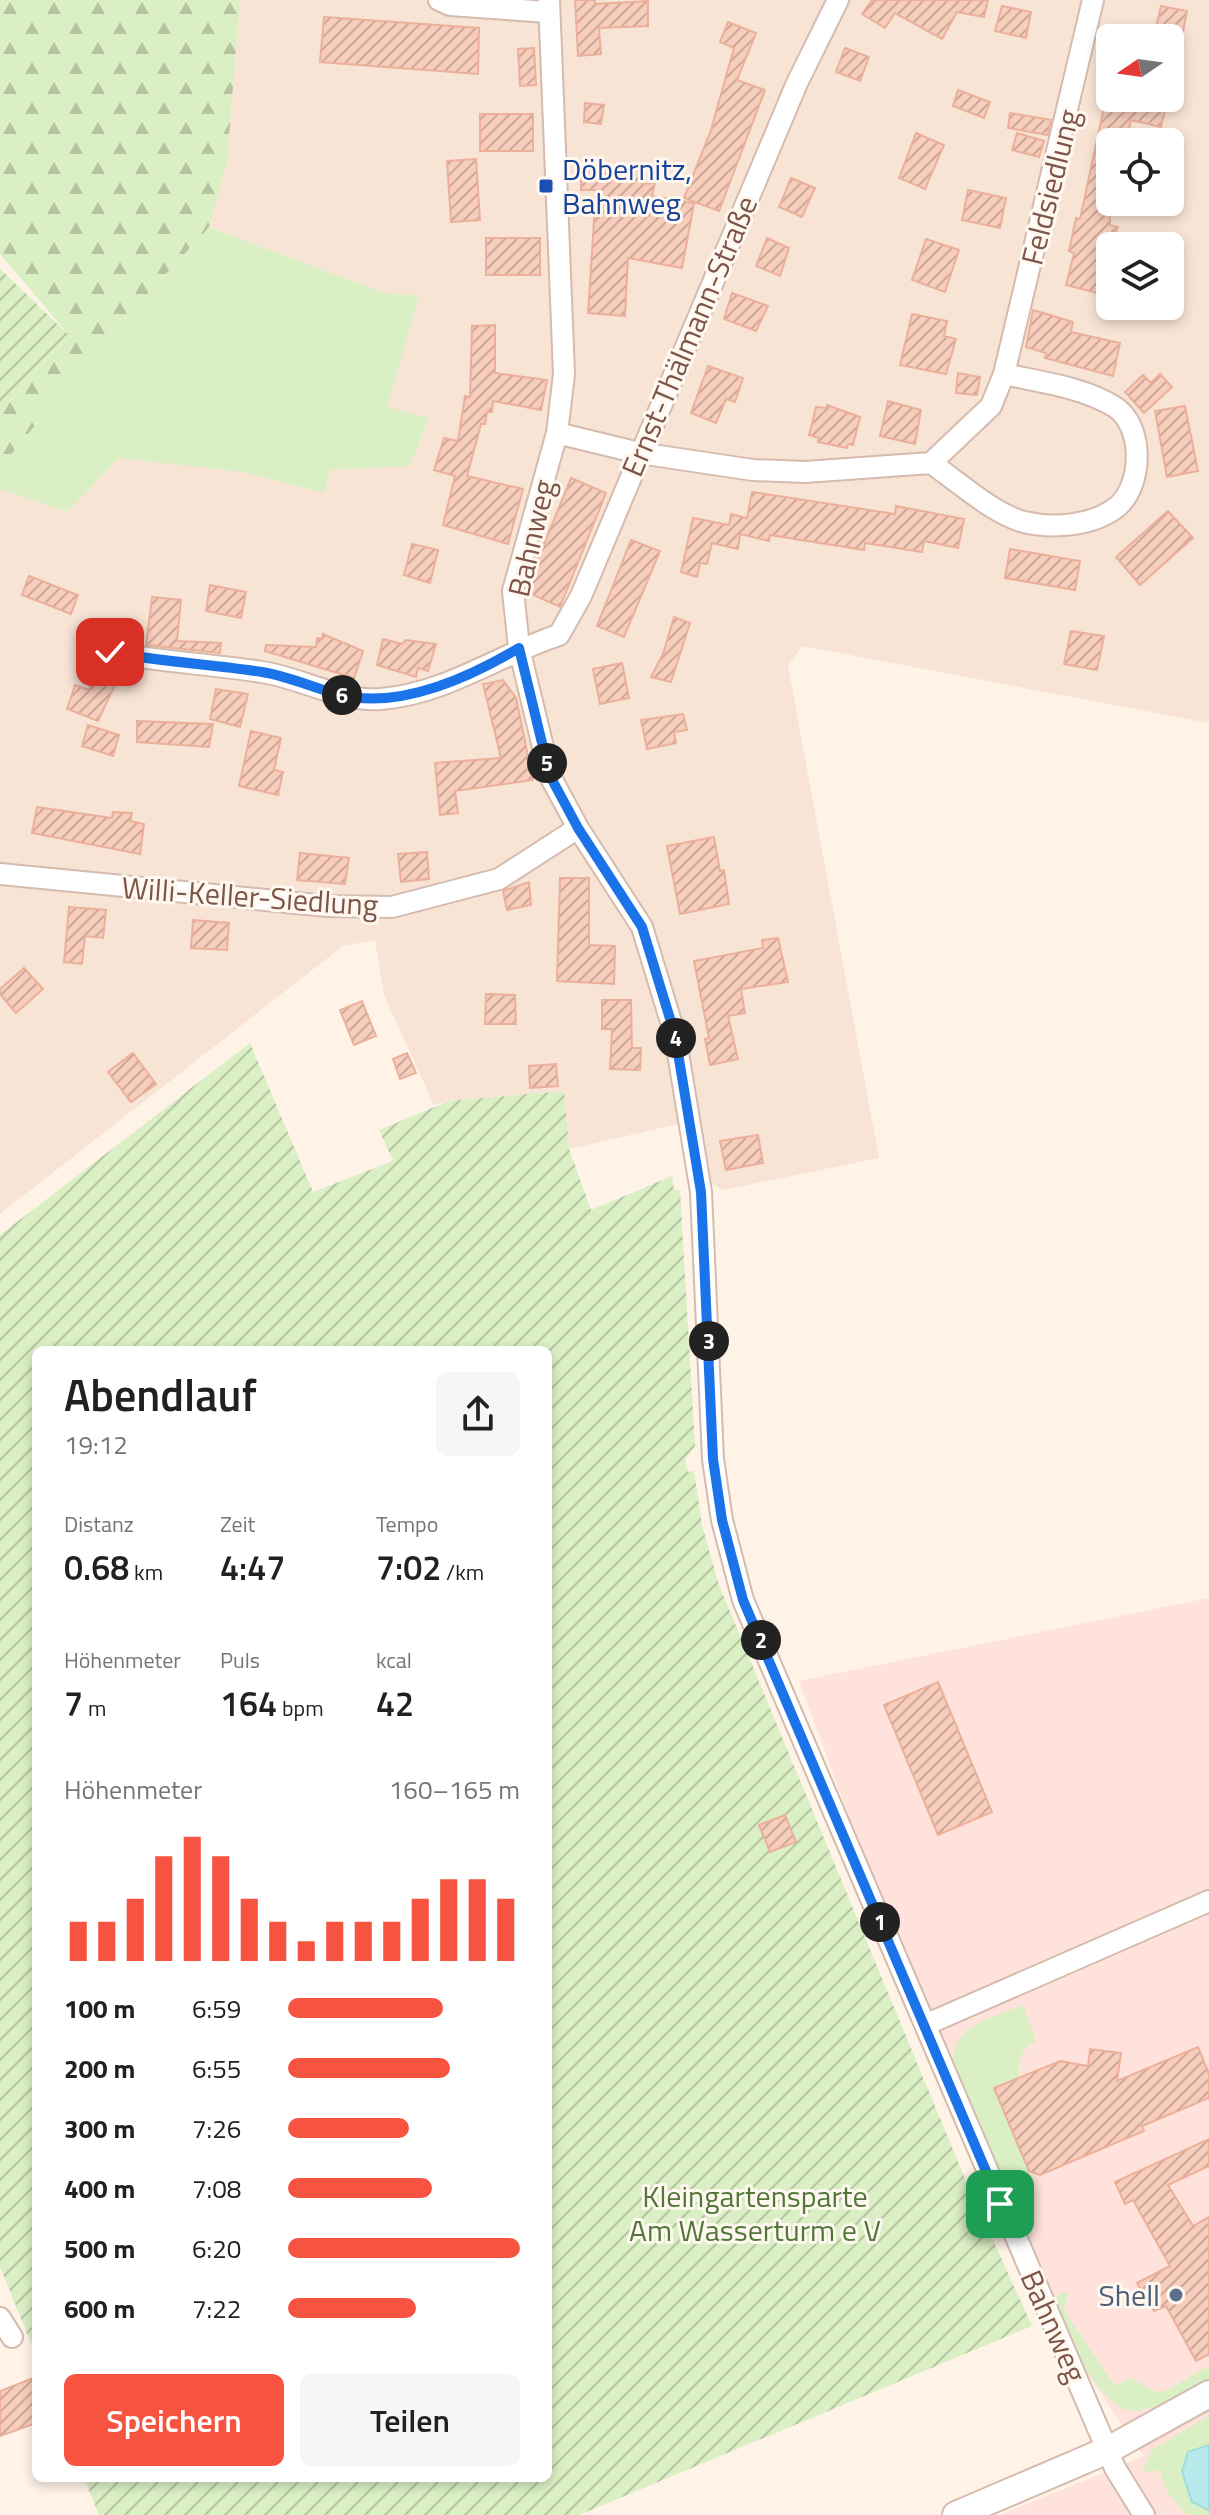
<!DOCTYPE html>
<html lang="de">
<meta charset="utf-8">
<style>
body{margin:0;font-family:"Titillium Web",sans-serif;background:#f6f6f6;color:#202124;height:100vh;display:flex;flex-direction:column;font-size:30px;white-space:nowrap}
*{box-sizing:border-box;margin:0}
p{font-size:26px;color:#757577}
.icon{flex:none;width:44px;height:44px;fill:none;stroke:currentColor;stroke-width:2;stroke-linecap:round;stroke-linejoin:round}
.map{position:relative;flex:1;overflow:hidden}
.details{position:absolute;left:32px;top:1346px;width:520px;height:1136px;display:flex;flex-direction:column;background:#fff;border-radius:12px;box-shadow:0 4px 12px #0003}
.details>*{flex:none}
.needle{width:52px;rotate:257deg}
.tools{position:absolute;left:1096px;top:24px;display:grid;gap:16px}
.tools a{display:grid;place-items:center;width:88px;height:88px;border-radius:12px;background:#fff;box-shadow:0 4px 12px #0003;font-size:40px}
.pin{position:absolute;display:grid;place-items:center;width:68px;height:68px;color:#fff;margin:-34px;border-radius:16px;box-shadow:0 4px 12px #0006}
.km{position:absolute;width:40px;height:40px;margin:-20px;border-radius:50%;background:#222;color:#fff;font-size:22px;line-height:40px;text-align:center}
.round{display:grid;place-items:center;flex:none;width:84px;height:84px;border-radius:12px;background:#f6f6f6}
.summary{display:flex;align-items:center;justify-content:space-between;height:136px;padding:0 32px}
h1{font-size:44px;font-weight:600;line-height:60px}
.stats{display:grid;grid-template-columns:repeat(3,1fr);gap:12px;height:136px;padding:8px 32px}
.stats div{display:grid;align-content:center}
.stats b{font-size:34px;font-weight:600}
.stats small{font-size:22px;font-weight:400}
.stats p{font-size:22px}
.chart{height:224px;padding:16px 32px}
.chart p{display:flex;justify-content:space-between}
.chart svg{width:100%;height:144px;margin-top:8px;stroke:#f65440;stroke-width:6}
.button{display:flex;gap:16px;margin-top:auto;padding:16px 32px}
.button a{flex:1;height:92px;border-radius:12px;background:#f65440;color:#fff;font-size:32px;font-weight:600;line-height:92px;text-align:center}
.button a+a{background:#f6f6f6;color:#202124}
ul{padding:0 32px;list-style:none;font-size:26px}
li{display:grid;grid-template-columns:128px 96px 1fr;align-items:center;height:60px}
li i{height:20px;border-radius:10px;background:#f65440}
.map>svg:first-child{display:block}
</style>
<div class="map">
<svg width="1209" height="2515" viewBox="0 0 1209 2515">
<defs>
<pattern id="forest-firs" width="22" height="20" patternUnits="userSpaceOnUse" patternTransform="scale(2)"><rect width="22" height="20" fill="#daefc4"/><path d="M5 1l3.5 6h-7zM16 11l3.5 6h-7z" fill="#b6c4a1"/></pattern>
<pattern id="garden-furrows" width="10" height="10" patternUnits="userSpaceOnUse" patternTransform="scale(2)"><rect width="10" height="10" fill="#daefc4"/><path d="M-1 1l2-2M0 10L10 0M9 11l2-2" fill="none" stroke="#b6c4a1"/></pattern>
<pattern id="building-hatch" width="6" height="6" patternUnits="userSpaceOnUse" patternTransform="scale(2)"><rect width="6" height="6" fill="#f7cdbc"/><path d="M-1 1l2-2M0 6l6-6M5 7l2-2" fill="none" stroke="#cda99b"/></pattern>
</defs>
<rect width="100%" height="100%" fill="#fff3e8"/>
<!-- residential -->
<path fill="#f7e4d5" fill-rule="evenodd" d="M 240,0 L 1209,0 L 1209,723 L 802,646 L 788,666 L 879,1158 L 723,1190 L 707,1181 L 701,1119 L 569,1149 L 564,1091 L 449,1101 L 434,1105 L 384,995 L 375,940 L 343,946 L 0,1214 L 0,489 L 67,512 L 118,457 L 243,472 L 324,493 L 330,470 L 410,466 L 429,419 L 386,407 L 419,295 L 387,294 L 209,227 L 227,162 ZM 1110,38 L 1170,38 L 1170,98 L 1110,98 ZM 1110,142 L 1170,142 L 1170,202 L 1110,202 ZM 1110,246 L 1170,246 L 1170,306 L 1110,306 Z"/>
<!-- commercial -->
<path fill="#ffe2db" d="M 1209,1598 L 1209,2515 L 1000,2515 L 1144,2456 L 1054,2327 L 925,2025 L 799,1681 Z"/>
<!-- green -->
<path fill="#daefc4" d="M 209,227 L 387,294 L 419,295 L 387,407 L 429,418 L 410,466 L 330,470 L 324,493 L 243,472 L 119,458 L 67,512 L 0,489 L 0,468 L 99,347 Z
M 1023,2005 L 1036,2041 C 1020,2050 1017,2060 1020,2078 L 994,2089 L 1029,2171 L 1018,2197 L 1010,2199 L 954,2070 C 947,2025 990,2019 1023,2005 Z
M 1061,2293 L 1069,2293 L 1064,2309 L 1067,2315 L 1115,2386 L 1130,2378 L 1157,2392 L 1165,2391 L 1209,2366 L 1209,2379 C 1186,2391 1162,2408 1135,2411 C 1100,2413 1064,2329 1053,2300 Z
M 1209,2415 L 1209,2515 L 1188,2515 C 1174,2501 1162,2490 1160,2470 L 1142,2473 L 1152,2450 Z"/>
<!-- forest -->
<path fill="url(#forest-firs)" d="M 0,0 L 240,0 L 227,162 L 209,227 L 99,347 L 0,468 L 0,413 L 68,334 L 0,254 Z"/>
<!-- garden -->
<path fill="url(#garden-furrows)" d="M 0,269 L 68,334 L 0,413 Z
M 250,1043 L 313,1192 L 393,1161 L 379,1130 L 449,1101 L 564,1091 L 569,1149 L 591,1210 L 672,1176 L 674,1190 L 680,1190 L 695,1446 L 685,1459 L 688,1472 L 694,1471 L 702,1525 L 719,1585 L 966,2181 L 1032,2326 L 579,2515 L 99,2515 L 84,2478 L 548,2478 L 548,1350 L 36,1350 L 36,2355 L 0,2267 L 0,1235 Z"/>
<!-- water -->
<path fill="#b9eaeb" stroke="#9edcdf" stroke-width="2" d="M 1209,2445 L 1209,2510 L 1192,2502 L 1182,2471 L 1188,2452 Z"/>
<!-- building -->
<path fill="url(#building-hatch)" stroke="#ecb09a" stroke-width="2" d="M 575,0 L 595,0 L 595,4 L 648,1 L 648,26 L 599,28 L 601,54 L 578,56 Z
M 872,0 L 988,0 L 984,17 L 957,12 L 942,39 L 895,13 L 885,28 L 862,14 Z
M 1002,6 L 1031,12 L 1026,38 L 995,31 Z
M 1161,6 L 1187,11 L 1183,32 L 1156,27 Z
M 324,17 L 479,28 L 478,74 L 320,62 Z
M 728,22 L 756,33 L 737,80 L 765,90 L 719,211 L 684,198 L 711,130 L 734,48 L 720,42 Z
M 534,48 L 536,85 L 520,86 L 518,49 Z
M 845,48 L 869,57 L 860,81 L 836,72 Z
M 958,90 L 990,102 L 984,118 L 953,106 Z
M 1106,98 L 1147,98 L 1145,106 L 1165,111 L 1161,127 L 1131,120 L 1126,142 L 1110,142 L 1110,225 L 1118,227 L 1110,246 L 1101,294 L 1066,285 L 1074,253 L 1069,251 L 1076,218 L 1080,219 Z
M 585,103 L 604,105 L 601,124 L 584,122 Z
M 1010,113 L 1051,120 L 1048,135 L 1008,128 Z
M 480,114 L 533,114 L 533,151 L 480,151 Z
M 916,133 L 944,145 L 925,189 L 899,178 Z
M 1017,133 L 1044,141 L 1039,157 L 1012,150 Z
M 476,159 L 480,220 L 451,222 L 447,161 Z
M 581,166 L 642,167 L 642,184 L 655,183 L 652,196 L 694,203 L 682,268 L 628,258 L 625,316 L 588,313 L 596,190 L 581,190 Z
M 791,178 L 815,188 L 802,217 L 779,207 Z
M 968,190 L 1006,198 L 1000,228 L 962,220 Z
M 486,238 L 540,238 L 540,275 L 486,275 Z
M 767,238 L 789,248 L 780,276 L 756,266 Z
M 926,239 L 959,250 L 945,292 L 912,280 Z
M 732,293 L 768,306 L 756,331 L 724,319 Z
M 1033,310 L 1073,322 L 1071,332 L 1120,343 L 1113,376 L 1045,358 L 1046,353 L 1026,347 Z
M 912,314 L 947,321 L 944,336 L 956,339 L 946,374 L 900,365 Z
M 495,325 L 495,373 L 547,380 L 541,410 L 493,401 L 492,412 L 487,412 L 485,424 L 481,424 L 467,476 L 523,489 L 508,544 L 443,525 L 455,476 L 434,470 L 444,438 L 458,441 L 465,396 L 470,397 L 472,326 Z
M 708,366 L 743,378 L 735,402 L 726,399 L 716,423 L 691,413 Z
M 958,373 L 980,377 L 977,395 L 956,393 Z
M 1160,374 L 1172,387 L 1144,413 L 1125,392 L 1143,375 L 1151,383 Z
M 888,401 L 921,410 L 915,444 L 880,436 Z
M 827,405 L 860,417 L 853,445 L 848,444 L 847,448 L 818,442 L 819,438 L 809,435 L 816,407 L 826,408 Z
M 1185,406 L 1198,471 L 1167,477 L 1155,411 Z
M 571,478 L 606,493 L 560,607 L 529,593 L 533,571 Z
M 752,492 L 895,514 L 896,506 L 964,519 L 958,548 L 924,541 L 922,552 L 865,543 L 864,550 L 770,535 L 769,541 L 740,534 L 738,549 L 712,543 L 707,564 L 700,563 L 697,577 L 681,572 L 693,518 L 729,525 L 731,514 L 747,518 Z
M 1168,511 L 1193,538 L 1140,585 L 1116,557 Z
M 631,540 L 660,551 L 624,637 L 597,626 Z
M 412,544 L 438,550 L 430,583 L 404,575 Z
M 1010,549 L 1080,561 L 1075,590 L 1005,578 Z
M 29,576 L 78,595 L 71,614 L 22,595 Z
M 210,585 L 246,592 L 241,618 L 206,611 Z
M 152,597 L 181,600 L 177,641 L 221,643 L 220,653 L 146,645 Z
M 674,617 L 690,623 L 671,682 L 651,677 L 663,654 Z
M 1071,631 L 1104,636 L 1097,670 L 1064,664 Z
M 323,634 L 363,651 L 354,678 L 265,651 L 266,645 L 316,647 L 317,638 L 322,639 Z
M 383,639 L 402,644 L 406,640 L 436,644 L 428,671 L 418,668 L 416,677 L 377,665 Z
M 622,663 L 629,698 L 600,704 L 593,669 Z
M 98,668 L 119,676 L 98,721 L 67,709 L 75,685 L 89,690 Z
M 503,680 L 516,698 L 533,780 L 455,791 L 458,813 L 440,815 L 435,763 L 501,758 L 483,684 Z
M 216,689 L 248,694 L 240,727 L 210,719 Z
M 683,714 L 687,730 L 674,732 L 676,743 L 647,749 L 641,720 Z
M 137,721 L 213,724 L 209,747 L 137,742 Z
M 88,725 L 119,735 L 113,756 L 82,746 Z
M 251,731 L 281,738 L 274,770 L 283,772 L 278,795 L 239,786 Z
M 37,807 L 112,818 L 113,812 L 132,813 L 130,821 L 144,824 L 140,854 L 32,833 Z
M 714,837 L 720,871 L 724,870 L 729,904 L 680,914 L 667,846 Z
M 427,852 L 429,879 L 401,882 L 398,854 Z
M 300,853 L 349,858 L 345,884 L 297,880 Z
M 560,878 L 589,878 L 589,945 L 615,946 L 614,984 L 557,981 Z
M 529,882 L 531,905 L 507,910 L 503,891 Z
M 69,907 L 106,910 L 103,938 L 85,936 L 82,964 L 64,962 Z
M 193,920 L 229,923 L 227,950 L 191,948 Z
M 778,938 L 788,982 L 741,989 L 745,1013 L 728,1016 L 738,1059 L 710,1065 L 705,1039 L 709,1038 L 694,961 L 763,948 L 762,940 Z
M 24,968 L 43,989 L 16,1013 L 0,994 L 0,989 Z
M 486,994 L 515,995 L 516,1024 L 485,1024 Z
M 602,1000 L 631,1000 L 632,1048 L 641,1048 L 640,1070 L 610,1069 L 612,1029 L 602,1029 Z
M 362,1001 L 376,1036 L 354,1045 L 340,1010 Z
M 133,1053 L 156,1084 L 131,1102 L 108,1072 Z
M 407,1053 L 416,1073 L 400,1079 L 393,1059 Z
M 556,1064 L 558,1086 L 530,1088 L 529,1066 Z
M 758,1135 L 763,1163 L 726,1170 L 720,1141 Z
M 938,1682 L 992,1812 L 938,1835 L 884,1705 Z
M 785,1815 L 796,1842 L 770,1852 L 759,1825 Z
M 1198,2047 L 1209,2074 L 1209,2098 L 1142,2126 L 1144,2131 L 1040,2175 L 1029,2171 L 994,2088 L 1060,2061 L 1088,2066 L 1090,2049 L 1121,2053 L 1117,2081 Z
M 1209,2139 L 1209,2166 L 1168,2185 L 1193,2226 L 1209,2217 L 1209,2354 L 1196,2361 L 1166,2306 L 1154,2311 L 1137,2283 L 1170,2266 L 1133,2200 L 1125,2204 L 1115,2182 Z
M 36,2377 L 36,2423 L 0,2436 L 0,2391 Z"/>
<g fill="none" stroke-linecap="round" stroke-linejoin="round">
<defs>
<path id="minor" d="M 439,0 L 450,5 L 548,12
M 549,0 L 564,374 L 557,433 L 513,591 L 519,648 L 550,776 L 578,828 L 642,927 L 675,1035 L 701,1192 L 713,1459 L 722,1520 L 743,1600 L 1115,2468 L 1144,2515
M 557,433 L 639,453 L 753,470 L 805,472 L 931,463 L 991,406 L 1004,374 L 1093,0
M 931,463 C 957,481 995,515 1024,522 C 1053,529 1094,526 1118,506 C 1143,484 1144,426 1115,407 C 1083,387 1040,382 1004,374
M 110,652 C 161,662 211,664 262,672 C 302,678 340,702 381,699 C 446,694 500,654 559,635 L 581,596 L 797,83 L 838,0
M 0,874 L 327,906 L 392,907 L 499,879 L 578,828
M 925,2025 L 1209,1901
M 0,2318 L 12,2337"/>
<path id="tertiary" d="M 956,2515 L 1108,2450 L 1209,2394"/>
</defs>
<!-- minor casing -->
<use href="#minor" stroke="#d5bbae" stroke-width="24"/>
<!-- tertiary casing -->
<use href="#tertiary" stroke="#d5bbae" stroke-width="30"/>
<!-- minor -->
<use href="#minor" stroke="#fff" stroke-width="20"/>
<!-- tertiary -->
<use href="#tertiary" stroke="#fff" stroke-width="26"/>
</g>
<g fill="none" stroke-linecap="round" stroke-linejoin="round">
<defs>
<path id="route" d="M 110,652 C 161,662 211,664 262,672 C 290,676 317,690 345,696 C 404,708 470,677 519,648 L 550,776 L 578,828 L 642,927 L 675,1035 L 701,1192 L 713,1459 L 722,1520 L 743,1600 L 1000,2204"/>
</defs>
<!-- route casing -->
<use href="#route" stroke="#fff" stroke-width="16"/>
<!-- route -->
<use href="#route" stroke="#1a73e8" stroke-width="10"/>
</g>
<!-- markers -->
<rect fill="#1a4fb4" stroke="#fff8f0" stroke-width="3" x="538" y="178" width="16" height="16" rx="4"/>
<circle fill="#5c6f8a" stroke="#fff8f0" stroke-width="3" cx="1176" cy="2295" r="8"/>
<g text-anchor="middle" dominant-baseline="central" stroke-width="6" stroke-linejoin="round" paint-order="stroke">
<!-- transit labels -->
<g font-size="30" fill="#164399" stroke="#fff8f0" text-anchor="start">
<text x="562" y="169">Döbernitz,<tspan x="562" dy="34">Bahnweg</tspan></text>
</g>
<!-- street labels -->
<g font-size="30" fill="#7d5548" stroke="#fff8f0">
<text transform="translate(1050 187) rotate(-76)">Feldsiedlung</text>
<text transform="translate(689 336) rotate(-67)">Ernst-Thälmann-Straße</text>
<text transform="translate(531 538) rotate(-77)">Bahnweg</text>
<text transform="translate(250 896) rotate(4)">Willi-Keller-Siedlung</text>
<text transform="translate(1054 2326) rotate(66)">Bahnweg</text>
</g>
<!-- park labels -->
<g font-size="30" fill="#527739" stroke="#fff8f0">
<text x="755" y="2196">Kleingartensparte<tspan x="755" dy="34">Am Wasserturm e V</tspan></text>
</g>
<!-- service labels -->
<g font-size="30" fill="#4e5e75" stroke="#fff8f0" text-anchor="end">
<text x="1160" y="2295">Shell</text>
</g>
</g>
</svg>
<div class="tools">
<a><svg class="needle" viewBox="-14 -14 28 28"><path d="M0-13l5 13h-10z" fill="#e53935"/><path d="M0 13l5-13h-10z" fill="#757577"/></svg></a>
<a><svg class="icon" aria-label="locate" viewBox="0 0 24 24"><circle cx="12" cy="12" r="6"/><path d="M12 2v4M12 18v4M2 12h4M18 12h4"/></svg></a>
<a><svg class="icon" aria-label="layers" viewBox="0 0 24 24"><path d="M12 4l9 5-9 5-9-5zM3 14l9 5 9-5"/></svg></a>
</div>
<div class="pin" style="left:1000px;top:2204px;background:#1e9e55"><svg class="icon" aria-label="arrive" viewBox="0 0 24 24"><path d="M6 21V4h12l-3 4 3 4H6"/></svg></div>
<div class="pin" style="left:110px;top:652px;background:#d93025"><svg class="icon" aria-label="check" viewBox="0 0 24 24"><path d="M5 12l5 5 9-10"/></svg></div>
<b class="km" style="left:880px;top:1922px">1</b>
<b class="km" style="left:761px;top:1640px">2</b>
<b class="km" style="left:709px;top:1341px">3</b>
<b class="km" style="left:676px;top:1038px">4</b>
<b class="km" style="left:547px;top:763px">5</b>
<b class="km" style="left:342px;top:695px">6</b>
<section class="details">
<div class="summary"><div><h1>Abendlauf</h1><p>19:12</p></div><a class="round"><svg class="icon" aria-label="share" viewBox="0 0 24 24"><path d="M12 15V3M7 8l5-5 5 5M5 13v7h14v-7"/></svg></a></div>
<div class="stats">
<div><p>Distanz</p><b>0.68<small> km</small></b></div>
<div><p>Zeit</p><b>4:47</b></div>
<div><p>Tempo</p><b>7:02<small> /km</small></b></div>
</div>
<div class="stats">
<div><p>Höhenmeter</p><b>7<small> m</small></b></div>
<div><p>Puls</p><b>164<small> bpm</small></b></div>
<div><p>kcal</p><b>42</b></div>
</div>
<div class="chart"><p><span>Höhenmeter</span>160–165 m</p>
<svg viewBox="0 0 160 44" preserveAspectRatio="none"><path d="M5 44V32M15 44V32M25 44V25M35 44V12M45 44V6M55 44V12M65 44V25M75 44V32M85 44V38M95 44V32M105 44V32M115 44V32M125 44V25M135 44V19M145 44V19M155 44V25"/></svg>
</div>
<ul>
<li><b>100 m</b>6:59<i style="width:67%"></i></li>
<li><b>200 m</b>6:55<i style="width:70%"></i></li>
<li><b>300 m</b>7:26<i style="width:52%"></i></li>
<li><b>400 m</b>7:08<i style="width:62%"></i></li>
<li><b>500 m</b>6:20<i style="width:100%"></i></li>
<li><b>600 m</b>7:22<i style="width:55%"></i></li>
</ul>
<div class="button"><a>Speichern</a><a>Teilen</a></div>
</section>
</div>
